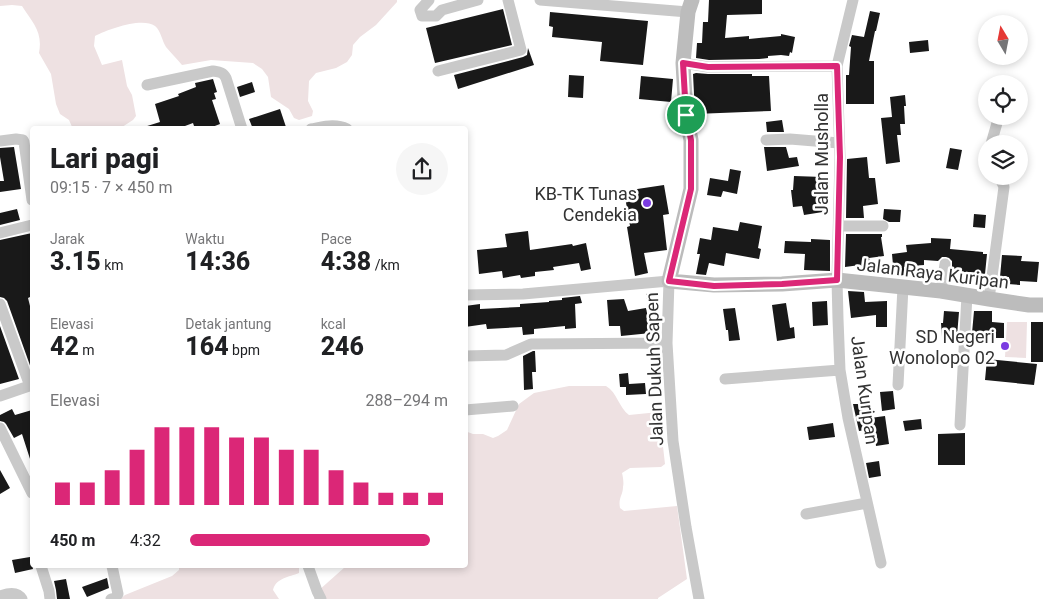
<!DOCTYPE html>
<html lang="id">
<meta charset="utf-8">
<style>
body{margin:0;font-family:Roboto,sans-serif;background:#f6f6f6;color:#202124;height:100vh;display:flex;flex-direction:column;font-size:19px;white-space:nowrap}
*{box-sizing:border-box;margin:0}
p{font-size:16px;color:#757577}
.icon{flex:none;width:28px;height:28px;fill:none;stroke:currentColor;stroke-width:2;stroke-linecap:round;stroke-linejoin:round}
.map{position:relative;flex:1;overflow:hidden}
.panel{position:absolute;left:30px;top:126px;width:438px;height:442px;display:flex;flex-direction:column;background:#fff;border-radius:5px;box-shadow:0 2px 8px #0003}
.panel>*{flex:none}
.needle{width:32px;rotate:350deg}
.fabs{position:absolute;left:978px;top:15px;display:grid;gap:10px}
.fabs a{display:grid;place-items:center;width:50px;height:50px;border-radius:50%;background:#fff;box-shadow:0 2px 8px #0003;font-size:25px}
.pin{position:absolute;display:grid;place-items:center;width:42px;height:42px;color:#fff;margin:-21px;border:2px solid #fff;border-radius:50%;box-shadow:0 1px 5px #0007}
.round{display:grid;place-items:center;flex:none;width:52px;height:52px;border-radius:26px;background:#f6f6f6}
.head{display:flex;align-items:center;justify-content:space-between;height:85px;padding:0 20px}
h1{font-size:28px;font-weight:800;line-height:38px}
.stats{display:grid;grid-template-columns:repeat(3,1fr);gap:8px;height:85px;padding:5px 20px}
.stats div{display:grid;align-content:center}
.stats b{font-size:25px;font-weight:800}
.stats small{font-size:14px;font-weight:400}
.stats p{font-size:14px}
.chart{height:140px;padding:10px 20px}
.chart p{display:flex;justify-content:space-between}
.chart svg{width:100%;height:90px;margin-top:5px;stroke:#db2777;stroke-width:6}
ul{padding:0 20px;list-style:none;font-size:16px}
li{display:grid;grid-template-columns:80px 60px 1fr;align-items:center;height:38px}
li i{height:12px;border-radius:6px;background:#db2777}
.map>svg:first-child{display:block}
</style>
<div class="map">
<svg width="1043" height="599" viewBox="0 0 1043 599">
<rect width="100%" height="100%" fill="#fff"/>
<!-- green -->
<path fill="#eee1e2" d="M 0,0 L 397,0 L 397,2 L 376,25 L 360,37 L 353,45 L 352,55 L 347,62 L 336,68 L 316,73 L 309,81 L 308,101 L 313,111 L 312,116 L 299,120 L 294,118 L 289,109 L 271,97 L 268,77 L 262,69 L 253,63 L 211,60 L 182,65 C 177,59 171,53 166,47 C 162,41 161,31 155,26 C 142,17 109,29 95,36 L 94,46 L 102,65 L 122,60 L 127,86 L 132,95 L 136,116 L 133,120 L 119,129 L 73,129 L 69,120 L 60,114 L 56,104 L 51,74 L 39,53 C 43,32 33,23 22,6 L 12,5 L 0,6 Z
M 1007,322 L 1027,322 L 1026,358 L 1005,357 Z
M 569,386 L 606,386 C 617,392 619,408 629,415 L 659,412 L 665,464 L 661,467 L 630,468 L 622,473 C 623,477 624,483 623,487 C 623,495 618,498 620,508 L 624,511 L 677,506 L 687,579 L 658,598 L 658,599 L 314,599 L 318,591 L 345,567 L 465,566 L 465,431 L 473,434 L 483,434 L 493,438 L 498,436 L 507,430 L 519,404 L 534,393 Z
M 179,566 L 299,566 L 299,573 C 289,577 276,578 273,590 L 279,599 L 120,599 L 125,595 L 172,576 L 179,570 Z"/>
<!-- building -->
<path fill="#191919" d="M 709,0 L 762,0 L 762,14 L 727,15 L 725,38 L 749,36 L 749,39 L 781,36 L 781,34 L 795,37 L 792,53 L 790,52 L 789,56 L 781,55 L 768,56 L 768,58 L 759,59 L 709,60 L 696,58 L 697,43 L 702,43 L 703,22 L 708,22 Z
M 503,9 L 512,45 L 435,63 L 426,28 Z
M 870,11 L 880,13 L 876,31 L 875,31 L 869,61 L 874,61 L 874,104 L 846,104 L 846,75 L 849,75 L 851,47 L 849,46 L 852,35 L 864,37 Z
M 550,12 L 648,21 L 643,65 L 600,61 L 602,42 L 552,37 L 553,27 L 549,26 Z
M 928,40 L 929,51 L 910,53 L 909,42 Z
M 528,48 L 534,65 L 458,89 L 454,75 L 523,57 L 527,55 Z
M 696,73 L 708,74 L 752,74 L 752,76 L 769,76 L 771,111 L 695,114 L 693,74 Z
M 569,75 L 584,76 L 583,98 L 568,97 Z
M 641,76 L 673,79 L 671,102 L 639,99 Z
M 213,79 L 217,92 L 214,93 L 216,99 L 212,100 L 220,124 L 207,129 L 195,129 L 193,123 L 177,129 L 144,129 L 144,127 L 160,122 L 155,104 L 179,96 L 178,94 L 196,87 L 195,83 Z
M 252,82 L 255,92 L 240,97 L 237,87 Z
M 905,95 L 906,106 L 904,106 L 905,124 L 900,124 L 901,135 L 897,135 L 900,162 L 886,164 L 881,118 L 892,117 L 890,97 Z
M 280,109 L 286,127 L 281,129 L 253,129 L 249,119 Z
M 782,120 L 784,132 L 767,132 L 766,122 Z
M 14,147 L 21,189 L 0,192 L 0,181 L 4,181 L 0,157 L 0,148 Z
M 764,147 L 786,147 L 789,158 L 797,157 L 799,166 L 767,171 Z
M 950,148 L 962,150 L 958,170 L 946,168 Z
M 867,157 L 869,178 L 875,178 L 878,204 L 863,206 L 864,218 L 846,218 L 847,159 Z
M 730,169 L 741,171 L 737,194 L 723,191 L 721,197 L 707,195 L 710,178 L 728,181 Z
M 794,176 L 823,177 L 822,189 L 825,189 L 829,211 L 804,215 L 802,206 L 793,207 L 791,190 L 793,190 Z
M 664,185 L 669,214 L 663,215 L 667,250 L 644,253 L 648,273 L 635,276 L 627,227 L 630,226 L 624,191 Z
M 17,209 L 20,220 L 0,225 L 0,213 Z
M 884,209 L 901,210 L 900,222 L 889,222 L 883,219 Z
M 974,214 L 986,215 L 985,228 L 973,227 Z
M 740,222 L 762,226 L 758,248 L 761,249 L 759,259 L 726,253 L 724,266 L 709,263 L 706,275 L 696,274 L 700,254 L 697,254 L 700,238 L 711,240 L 713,227 L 738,231 Z
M 528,231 L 530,250 L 572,244 L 573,246 L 586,243 L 591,269 L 581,271 L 579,263 L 553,267 L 554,270 L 535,272 L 535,276 L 521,278 L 520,275 L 503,278 L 502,271 L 479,274 L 477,250 L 507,247 L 505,234 Z
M 32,233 L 32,296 L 28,298 L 32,314 L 32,371 L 7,301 L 4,298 L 0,297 L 0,240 Z
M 846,234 L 882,234 L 882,237 L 881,237 L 884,256 L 869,258 L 871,267 L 860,268 L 860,265 L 845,267 Z
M 931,238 L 951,239 L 950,249 L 983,252 L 983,254 L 987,254 L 985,274 L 952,271 L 952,261 L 949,258 L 946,257 L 942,257 L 938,261 L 924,260 L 924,265 L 904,267 L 905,275 L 894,276 L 892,254 L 907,252 L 906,245 L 931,243 Z
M 811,239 L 830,240 L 830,271 L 804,270 L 805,254 L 784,253 L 785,241 L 811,242 Z
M 1002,255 L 1022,256 L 1021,261 L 1039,262 L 1037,282 L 1020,281 L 1020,285 L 1008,284 L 1009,277 L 1000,277 Z
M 848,291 L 864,292 L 865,302 L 887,301 L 887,327 L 876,327 L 876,315 L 851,318 Z
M 657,292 L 659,303 L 648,305 L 646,294 Z
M 580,296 L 582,303 L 575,304 L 576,328 L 565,329 L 565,326 L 534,329 L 534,334 L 523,335 L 522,327 L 487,329 L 486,324 L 465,327 L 465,306 L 480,304 L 480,309 L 520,307 L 520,304 L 549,302 L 549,301 L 562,300 L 562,298 Z
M 624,299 L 628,311 L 646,308 L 651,333 L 621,336 L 620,326 L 609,326 L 607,300 Z
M 827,301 L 828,325 L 813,326 L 812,302 Z
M 786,303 L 790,328 L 794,327 L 795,338 L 777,341 L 772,305 Z
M 735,308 L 740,340 L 729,341 L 728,330 L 726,330 L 723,309 Z
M 944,311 L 959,312 L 957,336 L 942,337 L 941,323 L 943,323 Z
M 974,311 L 992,311 L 992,322 L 1004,323 L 1004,338 L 994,338 L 994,334 L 972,333 Z
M 1031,322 L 1043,322 L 1043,362 L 1031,362 Z
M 0,326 L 19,379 L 0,384 Z
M 533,351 L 535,351 L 536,372 L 532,372 L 533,389 L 524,390 L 523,356 Z
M 987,359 L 1037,364 L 1034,385 L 985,380 Z
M 628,373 L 629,384 L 645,383 L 646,394 L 626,395 L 626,387 L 620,387 L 619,374 Z
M 893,391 L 895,409 L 882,411 L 880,392 Z
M 853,404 L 864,404 L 863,419 L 885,416 L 889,444 L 876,446 L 874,429 L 859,431 Z
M 12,409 L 15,415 L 32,410 L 32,462 L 31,462 L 22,434 L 14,438 L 6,424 L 4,422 L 0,421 L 0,415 Z
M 921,419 L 922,429 L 905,431 L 903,421 Z
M 833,423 L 835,437 L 809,440 L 807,427 Z
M 965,433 L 965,465 L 938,465 L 938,434 Z
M 879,461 L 881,476 L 869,478 L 866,463 Z
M 0,470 L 10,488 L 0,494 Z
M 30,557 L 33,569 L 15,573 L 12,560 Z
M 107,578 L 109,588 L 87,597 L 82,587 Z
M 66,579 L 70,599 L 57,599 L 56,590 L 54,581 Z"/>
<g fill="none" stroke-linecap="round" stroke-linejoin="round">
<!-- street -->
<path stroke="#c9c9c9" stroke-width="11" d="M 429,0 L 420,10 L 422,16 L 436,16 L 442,10 L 478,0
M 540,0 L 688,12
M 853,0 L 837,66 L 840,157 L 837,280 L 838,319 L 840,370 L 848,418 L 881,563
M 683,63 L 708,67 L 837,66
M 438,71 L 521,50 L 508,0
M 147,85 L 213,71 C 219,72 223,72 226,78 L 242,129
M 311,129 C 323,127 335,123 347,129
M 766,140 L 790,139 L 839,143
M 0,141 L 16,139 L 23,140 L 24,142 L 32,200
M 991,144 L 999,116
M 839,226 L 883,226
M 0,233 L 32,225
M 941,291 L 945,264
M 465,295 L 523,294 L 669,281 L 667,343 L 673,441 L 686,527 L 699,599
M 989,299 L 1004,187 L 999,176
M 0,304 L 30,386
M 465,356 L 506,355 L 531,344 L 667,343
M 725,379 L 840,370
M 898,385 L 903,287
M 0,396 L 32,385
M 465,410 L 513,406
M 960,425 L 967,295
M 0,428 L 32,493
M 806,514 L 867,503
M 41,566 L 49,591 L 50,599
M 308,566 L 317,591 L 321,599
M 0,596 C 8,593 17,591 22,599
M 111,599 L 115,598 L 118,594 L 112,566"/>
<!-- secondary -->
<path stroke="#bcbcbc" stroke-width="15" d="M 692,0 L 688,12 L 683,63 L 686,115 L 691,140 L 691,189 L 669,281 L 714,285 L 782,284 L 837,280 L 941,291 L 989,299 L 1029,305 L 1043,305"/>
</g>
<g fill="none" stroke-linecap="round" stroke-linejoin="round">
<defs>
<path id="route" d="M 683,63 L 708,67 L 837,66 L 840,157 L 837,280 L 782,284 L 714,286 L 669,281 L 691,189 L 691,140 L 686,115 Z"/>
</defs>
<!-- route casing -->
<use href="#route" stroke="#fff" stroke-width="10"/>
<!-- route -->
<use href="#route" stroke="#db2777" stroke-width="6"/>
</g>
<!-- markers -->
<g fill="#7b3be1" stroke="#fff" stroke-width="2">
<circle cx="647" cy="203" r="5"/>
<circle cx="1005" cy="346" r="5"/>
</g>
<g text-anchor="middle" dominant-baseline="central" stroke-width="5" stroke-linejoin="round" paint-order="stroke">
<!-- street labels -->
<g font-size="18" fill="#323232" stroke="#fff">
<text transform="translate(821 154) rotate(-90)">Jalan Musholla</text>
<text transform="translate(933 273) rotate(7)">Jalan Raya Kuripan</text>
<text transform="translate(654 369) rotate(-92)">Jalan Dukuh Sapen</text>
<text transform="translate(865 390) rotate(82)">Jalan Kuripan</text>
</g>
<!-- poi labels -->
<g font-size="18" fill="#323232" stroke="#fff" text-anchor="end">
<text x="637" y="193">KB-TK Tunas<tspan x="637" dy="21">Cendekia</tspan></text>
<text x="995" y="336">SD Negeri<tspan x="995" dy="21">Wonolopo 02</tspan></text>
</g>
</g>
</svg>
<div class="fabs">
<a><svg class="needle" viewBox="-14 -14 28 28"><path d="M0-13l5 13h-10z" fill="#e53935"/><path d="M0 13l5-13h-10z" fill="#757577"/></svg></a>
<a><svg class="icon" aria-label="locate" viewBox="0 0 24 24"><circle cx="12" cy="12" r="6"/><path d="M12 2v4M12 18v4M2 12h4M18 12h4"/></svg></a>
<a><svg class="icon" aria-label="layers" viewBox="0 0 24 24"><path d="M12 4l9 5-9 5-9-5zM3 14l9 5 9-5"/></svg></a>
</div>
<div class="pin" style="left:686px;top:115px;background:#1e9e55"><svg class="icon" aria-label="arrive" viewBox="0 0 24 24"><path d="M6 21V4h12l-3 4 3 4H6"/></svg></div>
<section class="panel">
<div class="head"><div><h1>Lari pagi</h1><p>09:15 · 7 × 450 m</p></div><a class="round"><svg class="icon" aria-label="share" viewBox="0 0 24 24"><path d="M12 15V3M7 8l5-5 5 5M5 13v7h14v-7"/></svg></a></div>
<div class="stats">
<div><p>Jarak</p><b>3.15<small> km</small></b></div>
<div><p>Waktu</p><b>14:36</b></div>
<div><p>Pace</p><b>4:38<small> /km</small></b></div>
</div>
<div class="stats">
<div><p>Elevasi</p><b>42<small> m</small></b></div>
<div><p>Detak jantung</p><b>164<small> bpm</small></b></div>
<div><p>kcal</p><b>246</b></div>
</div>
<div class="chart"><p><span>Elevasi</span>288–294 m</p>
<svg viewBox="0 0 160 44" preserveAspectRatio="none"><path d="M5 44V33M15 44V33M25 44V27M35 44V17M45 44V6M55 44V6M65 44V6M75 44V11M85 44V11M95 44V17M105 44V17M115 44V27M125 44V33M135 44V38M145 44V38M155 44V38"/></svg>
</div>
<ul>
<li><b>450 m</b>4:32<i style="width:93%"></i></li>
</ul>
</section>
</div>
